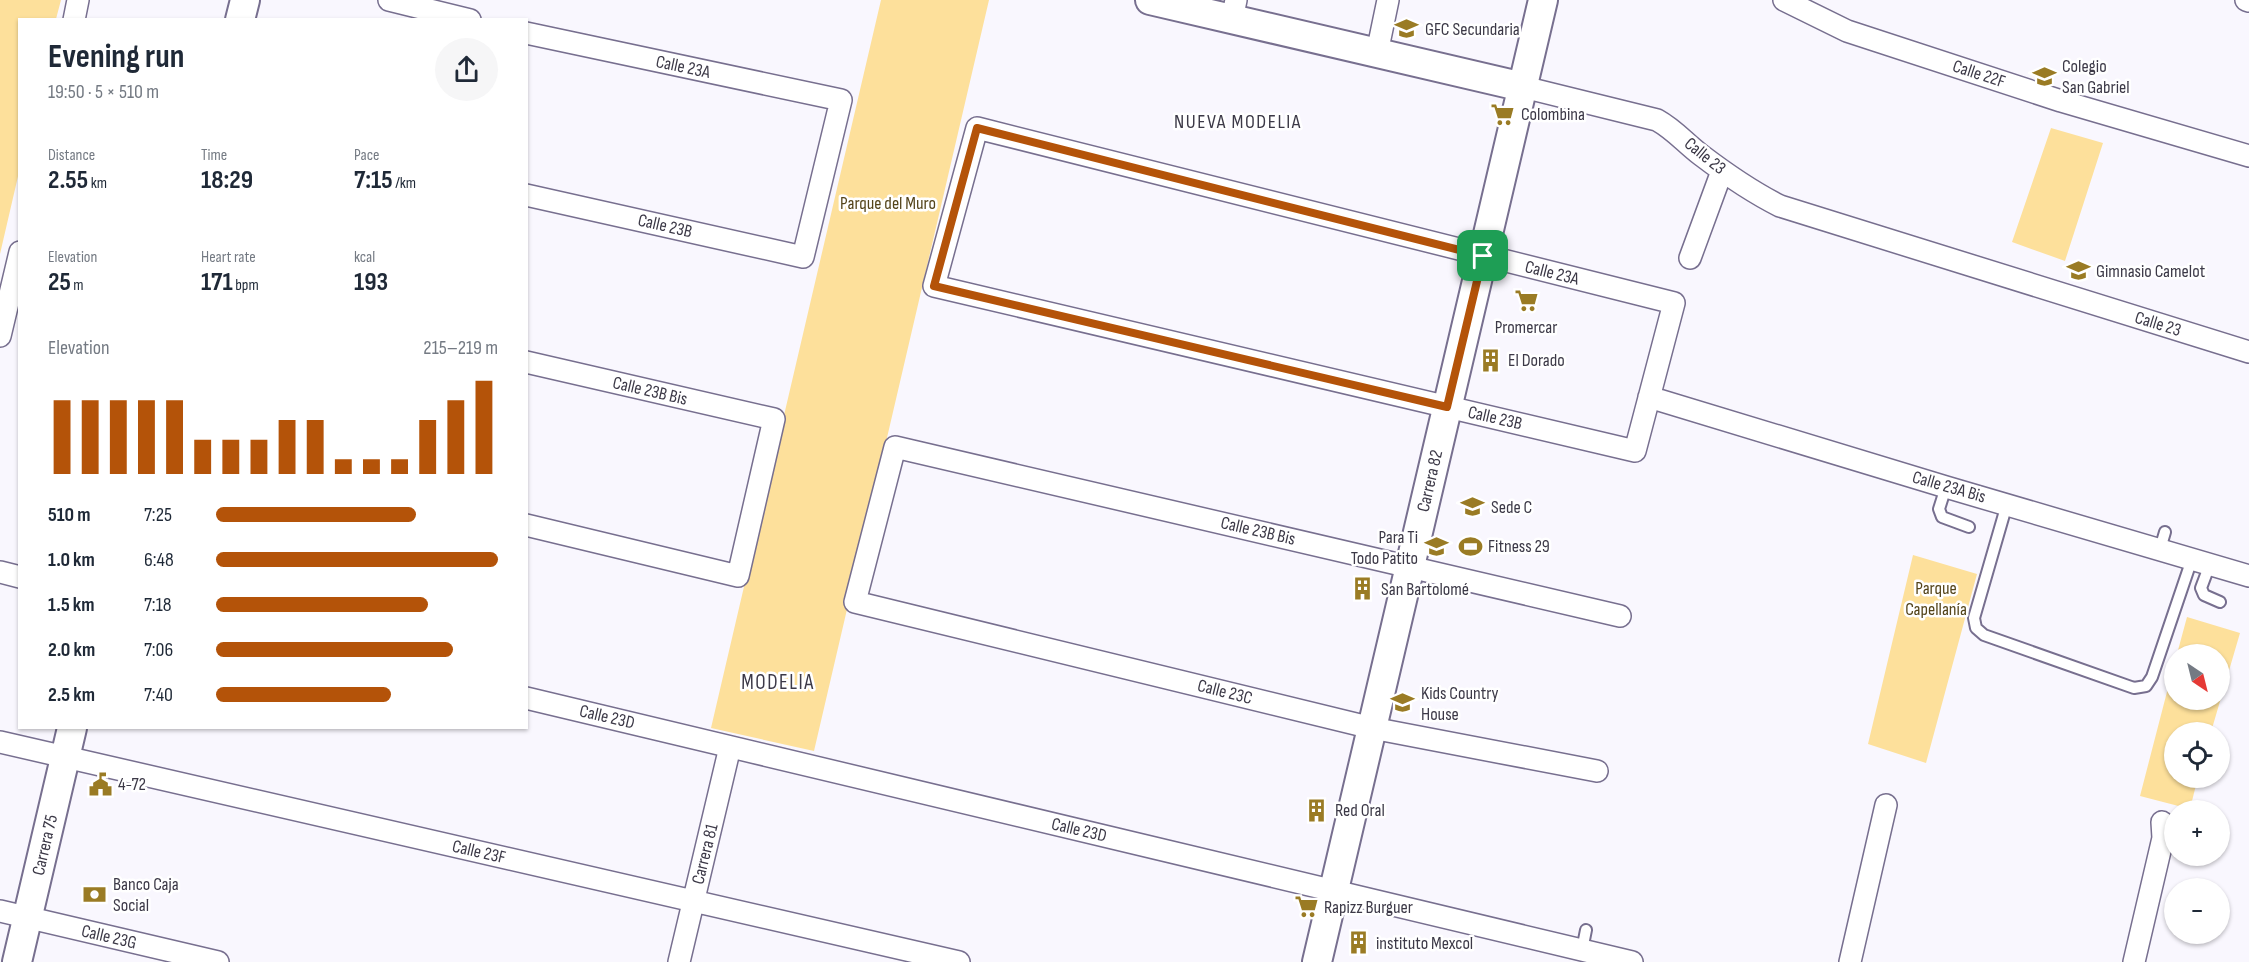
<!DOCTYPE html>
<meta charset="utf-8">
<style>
body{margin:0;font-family:"Sofia Sans Condensed",sans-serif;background:#f6f6f7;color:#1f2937;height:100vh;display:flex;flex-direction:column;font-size:22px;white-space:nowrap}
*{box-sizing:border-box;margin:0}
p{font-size:20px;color:#747a83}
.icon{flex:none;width:33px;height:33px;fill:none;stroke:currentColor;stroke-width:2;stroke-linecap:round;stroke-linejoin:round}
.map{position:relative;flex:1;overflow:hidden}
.side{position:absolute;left:18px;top:18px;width:510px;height:711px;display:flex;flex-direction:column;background:#fff;border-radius:0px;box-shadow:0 2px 4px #0004}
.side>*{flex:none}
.needle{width:39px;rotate:145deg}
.fabs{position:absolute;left:2164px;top:644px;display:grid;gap:12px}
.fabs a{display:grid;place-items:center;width:66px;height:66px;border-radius:50%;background:#fff;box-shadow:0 2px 4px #0004;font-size:30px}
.pin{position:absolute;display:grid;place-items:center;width:51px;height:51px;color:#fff;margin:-26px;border-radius:12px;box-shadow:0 3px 9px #0006}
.round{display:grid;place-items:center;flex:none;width:63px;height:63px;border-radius:32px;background:#f6f6f7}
.summary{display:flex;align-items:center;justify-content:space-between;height:102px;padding:0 30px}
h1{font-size:33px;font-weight:700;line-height:45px}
.metrics{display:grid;grid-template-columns:repeat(3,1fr);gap:9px;height:102px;padding:6px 30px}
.metrics div{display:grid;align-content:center}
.metrics b{font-size:26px;font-weight:700}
.metrics small{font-size:16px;font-weight:400}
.metrics p{font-size:16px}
.chart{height:168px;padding:12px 30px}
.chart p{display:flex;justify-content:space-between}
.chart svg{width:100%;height:108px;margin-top:6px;stroke:#b45309;stroke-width:6}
ul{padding:0 30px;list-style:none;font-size:20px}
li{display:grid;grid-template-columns:96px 72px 1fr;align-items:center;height:45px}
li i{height:15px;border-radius:8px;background:#b45309}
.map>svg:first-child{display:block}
</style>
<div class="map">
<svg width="2249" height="962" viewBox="0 0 2249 962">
<rect width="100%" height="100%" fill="#f9f7fe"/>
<!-- green -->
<path fill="#fde09b" d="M 0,0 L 61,0 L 56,19 L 20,20 L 19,172 L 0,254 Z
M 881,0 L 989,0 L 814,751 L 711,728 Z
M 2051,128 L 2103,143 L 2065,261 L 2012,242 Z
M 1913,555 L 1977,574 L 1926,763 L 1868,744 Z
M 2187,617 L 2240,633 L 2211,732 L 2175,732 L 2175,777 L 2198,777 L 2190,809 L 2140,796 L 2175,661 L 2175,699 L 2220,699 L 2220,654 L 2177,654 Z"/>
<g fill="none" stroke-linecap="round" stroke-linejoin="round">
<defs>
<path id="lane" d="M 1946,487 L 1939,509 L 1942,517 L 1969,527
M 2007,504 L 1974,618 L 1976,628 L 1984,635 L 2134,688 L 2146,686 L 2152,677 L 2192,559
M 2160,549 L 2165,532
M 2210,564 L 2201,588 L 2204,595 L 2220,602
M 1582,950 L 1586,930"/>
<path id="street" d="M 389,0 L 470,20
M 1784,0 L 1847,31 L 2061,101 L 2249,156
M 2246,0 L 2249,1
M 1232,19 L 1236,0
M 74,20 L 78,0
M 526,33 L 841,100 L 803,257 L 526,195
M 1377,53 L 1388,0
M 1523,87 L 1657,120 C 1675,130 1685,143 1701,155 C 1726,174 1752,192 1780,206 L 2249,352
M 977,128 L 1674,303 L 1635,451 L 934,286 Z
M 1690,258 L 1722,171
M 0,336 L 20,252
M 526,362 L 774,419 L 738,576 L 526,525
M 1649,397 L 1946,487 L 2249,576
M 0,572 L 20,577
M 526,698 L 1632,962
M 0,742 L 959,962
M 1597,771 L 1372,728 L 855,602 L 895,447 L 1620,616
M 0,911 L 218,962
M 679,962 L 730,747
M 1850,962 L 1886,805
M 2134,962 L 2163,838 L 2162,822"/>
<path id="secondary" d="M 1150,0 L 1523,87
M 240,20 L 245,0
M 17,962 L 72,728
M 1317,962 L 1543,0"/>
</defs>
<!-- lane casing -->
<use href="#lane" stroke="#776f8f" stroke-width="14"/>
<!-- street casing -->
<use href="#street" stroke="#776f8f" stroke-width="24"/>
<!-- secondary casing -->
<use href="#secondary" stroke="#776f8f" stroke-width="32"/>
<!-- lane -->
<use href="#lane" stroke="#fff" stroke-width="10"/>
<!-- street -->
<use href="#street" stroke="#fff" stroke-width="21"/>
<!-- secondary -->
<use href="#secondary" stroke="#fff" stroke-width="28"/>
</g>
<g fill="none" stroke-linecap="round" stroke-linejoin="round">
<defs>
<path id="route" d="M 977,128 L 1483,256 L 1447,407 L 934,286 Z"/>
</defs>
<!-- route casing -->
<use href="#route" stroke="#fff" stroke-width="12"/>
<!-- route -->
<use href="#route" stroke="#b45309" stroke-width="8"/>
</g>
<!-- icons -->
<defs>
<symbol id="school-bare" viewBox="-9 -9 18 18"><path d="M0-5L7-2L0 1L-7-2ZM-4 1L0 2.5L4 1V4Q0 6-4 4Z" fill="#9a7b24" stroke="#fff" stroke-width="2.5" paint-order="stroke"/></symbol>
<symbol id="supermarket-bare" viewBox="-9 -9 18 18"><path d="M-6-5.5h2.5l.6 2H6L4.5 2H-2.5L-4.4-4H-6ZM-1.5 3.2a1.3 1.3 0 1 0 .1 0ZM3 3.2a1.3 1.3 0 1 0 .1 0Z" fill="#9a7b24" stroke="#fff" stroke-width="2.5" paint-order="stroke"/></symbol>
<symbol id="building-bare" viewBox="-9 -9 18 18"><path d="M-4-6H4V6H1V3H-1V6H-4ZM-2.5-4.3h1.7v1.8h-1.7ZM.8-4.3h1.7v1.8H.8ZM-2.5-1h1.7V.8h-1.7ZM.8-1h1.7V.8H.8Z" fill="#9a7b24" stroke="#fff" stroke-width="2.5" paint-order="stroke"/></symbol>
<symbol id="stadium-bare" viewBox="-9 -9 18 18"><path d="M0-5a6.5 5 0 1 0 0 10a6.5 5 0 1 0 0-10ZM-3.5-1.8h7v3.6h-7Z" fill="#9a7b24" stroke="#fff" stroke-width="2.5" paint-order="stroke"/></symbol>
<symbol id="civic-bare" viewBox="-9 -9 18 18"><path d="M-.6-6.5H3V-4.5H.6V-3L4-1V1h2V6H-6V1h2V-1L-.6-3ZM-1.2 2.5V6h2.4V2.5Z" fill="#9a7b24" stroke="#fff" stroke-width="2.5" paint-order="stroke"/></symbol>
<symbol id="bank-bare" viewBox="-9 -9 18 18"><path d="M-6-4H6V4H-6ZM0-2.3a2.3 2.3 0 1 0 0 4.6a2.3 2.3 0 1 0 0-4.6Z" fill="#9a7b24" stroke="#fff" stroke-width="2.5" paint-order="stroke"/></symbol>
</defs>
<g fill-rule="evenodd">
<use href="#school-bare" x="1390" y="12" width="33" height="33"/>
<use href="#school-bare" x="2028" y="60" width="33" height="33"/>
<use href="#supermarket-bare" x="1486" y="98" width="33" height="33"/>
<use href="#school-bare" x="2062" y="254" width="33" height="33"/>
<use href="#supermarket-bare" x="1510" y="284" width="33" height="33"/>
<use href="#building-bare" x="1474" y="344" width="33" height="33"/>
<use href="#school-bare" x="1456" y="490" width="33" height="33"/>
<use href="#stadium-bare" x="1454" y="530" width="33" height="33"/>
<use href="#school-bare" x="1420" y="530" width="33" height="33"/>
<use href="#building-bare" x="1346" y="572" width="33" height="33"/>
<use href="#school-bare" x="1386" y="686" width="33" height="33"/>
<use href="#civic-bare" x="84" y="768" width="33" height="33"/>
<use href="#building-bare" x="1300" y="794" width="33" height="33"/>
<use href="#bank-bare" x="78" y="878" width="33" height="33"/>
<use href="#supermarket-bare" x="1290" y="890" width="33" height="33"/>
<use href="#building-bare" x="1342" y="926" width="33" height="33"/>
</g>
<g text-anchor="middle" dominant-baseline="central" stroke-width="5" stroke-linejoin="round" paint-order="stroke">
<!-- poi labels -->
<g font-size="18" fill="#3c3947" stroke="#fff" text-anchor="start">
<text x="1425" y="29">GFC Secundaria</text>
<text x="2062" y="66">Colegio<tspan x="2062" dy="21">San Gabriel</tspan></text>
<text x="1521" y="114">Colombina</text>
<text x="2096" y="271">Gimnasio Camelot</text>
<text x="1526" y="327" text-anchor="middle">Promercar</text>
<text x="1508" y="360">El Dorado</text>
<text x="1491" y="507">Sede C</text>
<text x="1418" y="537" text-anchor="end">Para Ti<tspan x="1418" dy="21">Todo Patito</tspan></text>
<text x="1488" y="546">Fitness 29</text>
<text x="1381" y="589">San Bartolomé</text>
<text x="1421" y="693">Kids Country<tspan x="1421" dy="21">House</tspan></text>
<text x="118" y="784">4-72</text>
<text x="1335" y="810">Red Oral</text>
<text x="113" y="884">Banco Caja<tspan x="113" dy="21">Social</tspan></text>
<text x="1324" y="907">Rapizz Burguer</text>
<text x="1376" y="943">instituto Mexcol</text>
</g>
<!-- street labels -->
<g font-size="18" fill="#3c3947" stroke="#fff">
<text transform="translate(683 67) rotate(12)">Calle 23A</text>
<text transform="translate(1979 74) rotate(18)">Calle 22F</text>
<text transform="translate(1705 156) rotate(39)">Calle 23</text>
<text transform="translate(665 226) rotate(13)">Calle 23B</text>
<text transform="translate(1552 273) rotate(14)">Calle 23A</text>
<text transform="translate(2158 324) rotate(17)">Calle 23</text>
<text transform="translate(650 391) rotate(13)">Calle 23B Bis</text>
<text transform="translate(1495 418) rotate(13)">Calle 23B</text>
<text transform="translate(1430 481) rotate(-77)">Carrera 82</text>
<text transform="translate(1949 487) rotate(16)">Calle 23A Bis</text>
<text transform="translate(1258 531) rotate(13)">Calle 23B Bis</text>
<text transform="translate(1225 692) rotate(14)">Calle 23C</text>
<text transform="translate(607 717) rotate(13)">Calle 23D</text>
<text transform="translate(1079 830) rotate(13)">Calle 23D</text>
<text transform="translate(45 845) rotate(-77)">Carrera 75</text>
<text transform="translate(479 852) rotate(13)">Calle 23F</text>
<text transform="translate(705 854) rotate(-76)">Carrera 81</text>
<text transform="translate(109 937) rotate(13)">Calle 23G</text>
</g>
<!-- park labels -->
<g font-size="18" fill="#54441a" stroke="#fff">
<text x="888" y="203">Parque del Muro</text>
<text x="1936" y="588">Parque<tspan x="1936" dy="21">Capellanía</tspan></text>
</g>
<!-- neighbourhood labels -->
<g font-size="20" letter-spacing="1.5" fill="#3c3947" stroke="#fff">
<text x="1238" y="122">NUEVA MODELIA</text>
</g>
<!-- quarter labels -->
<g font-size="21" letter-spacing="1.5" fill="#3c3947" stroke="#fff">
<text x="778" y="682">MODELIA</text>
</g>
</g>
</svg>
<div class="fabs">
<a><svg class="needle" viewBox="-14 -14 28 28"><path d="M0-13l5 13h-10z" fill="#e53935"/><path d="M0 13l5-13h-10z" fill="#747a83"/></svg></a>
<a><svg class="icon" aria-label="locate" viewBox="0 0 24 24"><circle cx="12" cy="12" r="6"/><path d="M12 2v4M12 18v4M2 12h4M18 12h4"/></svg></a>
<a>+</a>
<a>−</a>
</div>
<div class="pin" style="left:1483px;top:256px;background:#1e9e55"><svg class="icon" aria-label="arrive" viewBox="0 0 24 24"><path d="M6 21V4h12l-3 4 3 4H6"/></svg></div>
<section class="side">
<div class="summary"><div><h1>Evening run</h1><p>19:50 · 5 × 510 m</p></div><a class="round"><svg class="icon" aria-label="share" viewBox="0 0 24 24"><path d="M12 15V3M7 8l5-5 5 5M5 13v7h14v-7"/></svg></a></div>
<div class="metrics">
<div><p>Distance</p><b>2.55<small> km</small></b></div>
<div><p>Time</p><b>18:29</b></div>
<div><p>Pace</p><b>7:15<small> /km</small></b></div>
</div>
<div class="metrics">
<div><p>Elevation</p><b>25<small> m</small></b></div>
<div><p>Heart rate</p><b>171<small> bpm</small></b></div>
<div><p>kcal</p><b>193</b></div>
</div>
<div class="chart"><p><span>Elevation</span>215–219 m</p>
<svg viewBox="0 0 160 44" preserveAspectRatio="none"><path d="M5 44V14M15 44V14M25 44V14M35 44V14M45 44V14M55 44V30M65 44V30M75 44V30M85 44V22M95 44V22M105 44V38M115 44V38M125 44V38M135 44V22M145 44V14M155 44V6"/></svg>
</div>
<ul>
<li><b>510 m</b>7:25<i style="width:71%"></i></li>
<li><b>1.0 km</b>6:48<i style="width:100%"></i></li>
<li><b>1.5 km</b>7:18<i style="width:75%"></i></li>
<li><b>2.0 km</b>7:06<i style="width:84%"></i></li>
<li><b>2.5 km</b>7:40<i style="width:62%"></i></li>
</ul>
</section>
</div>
